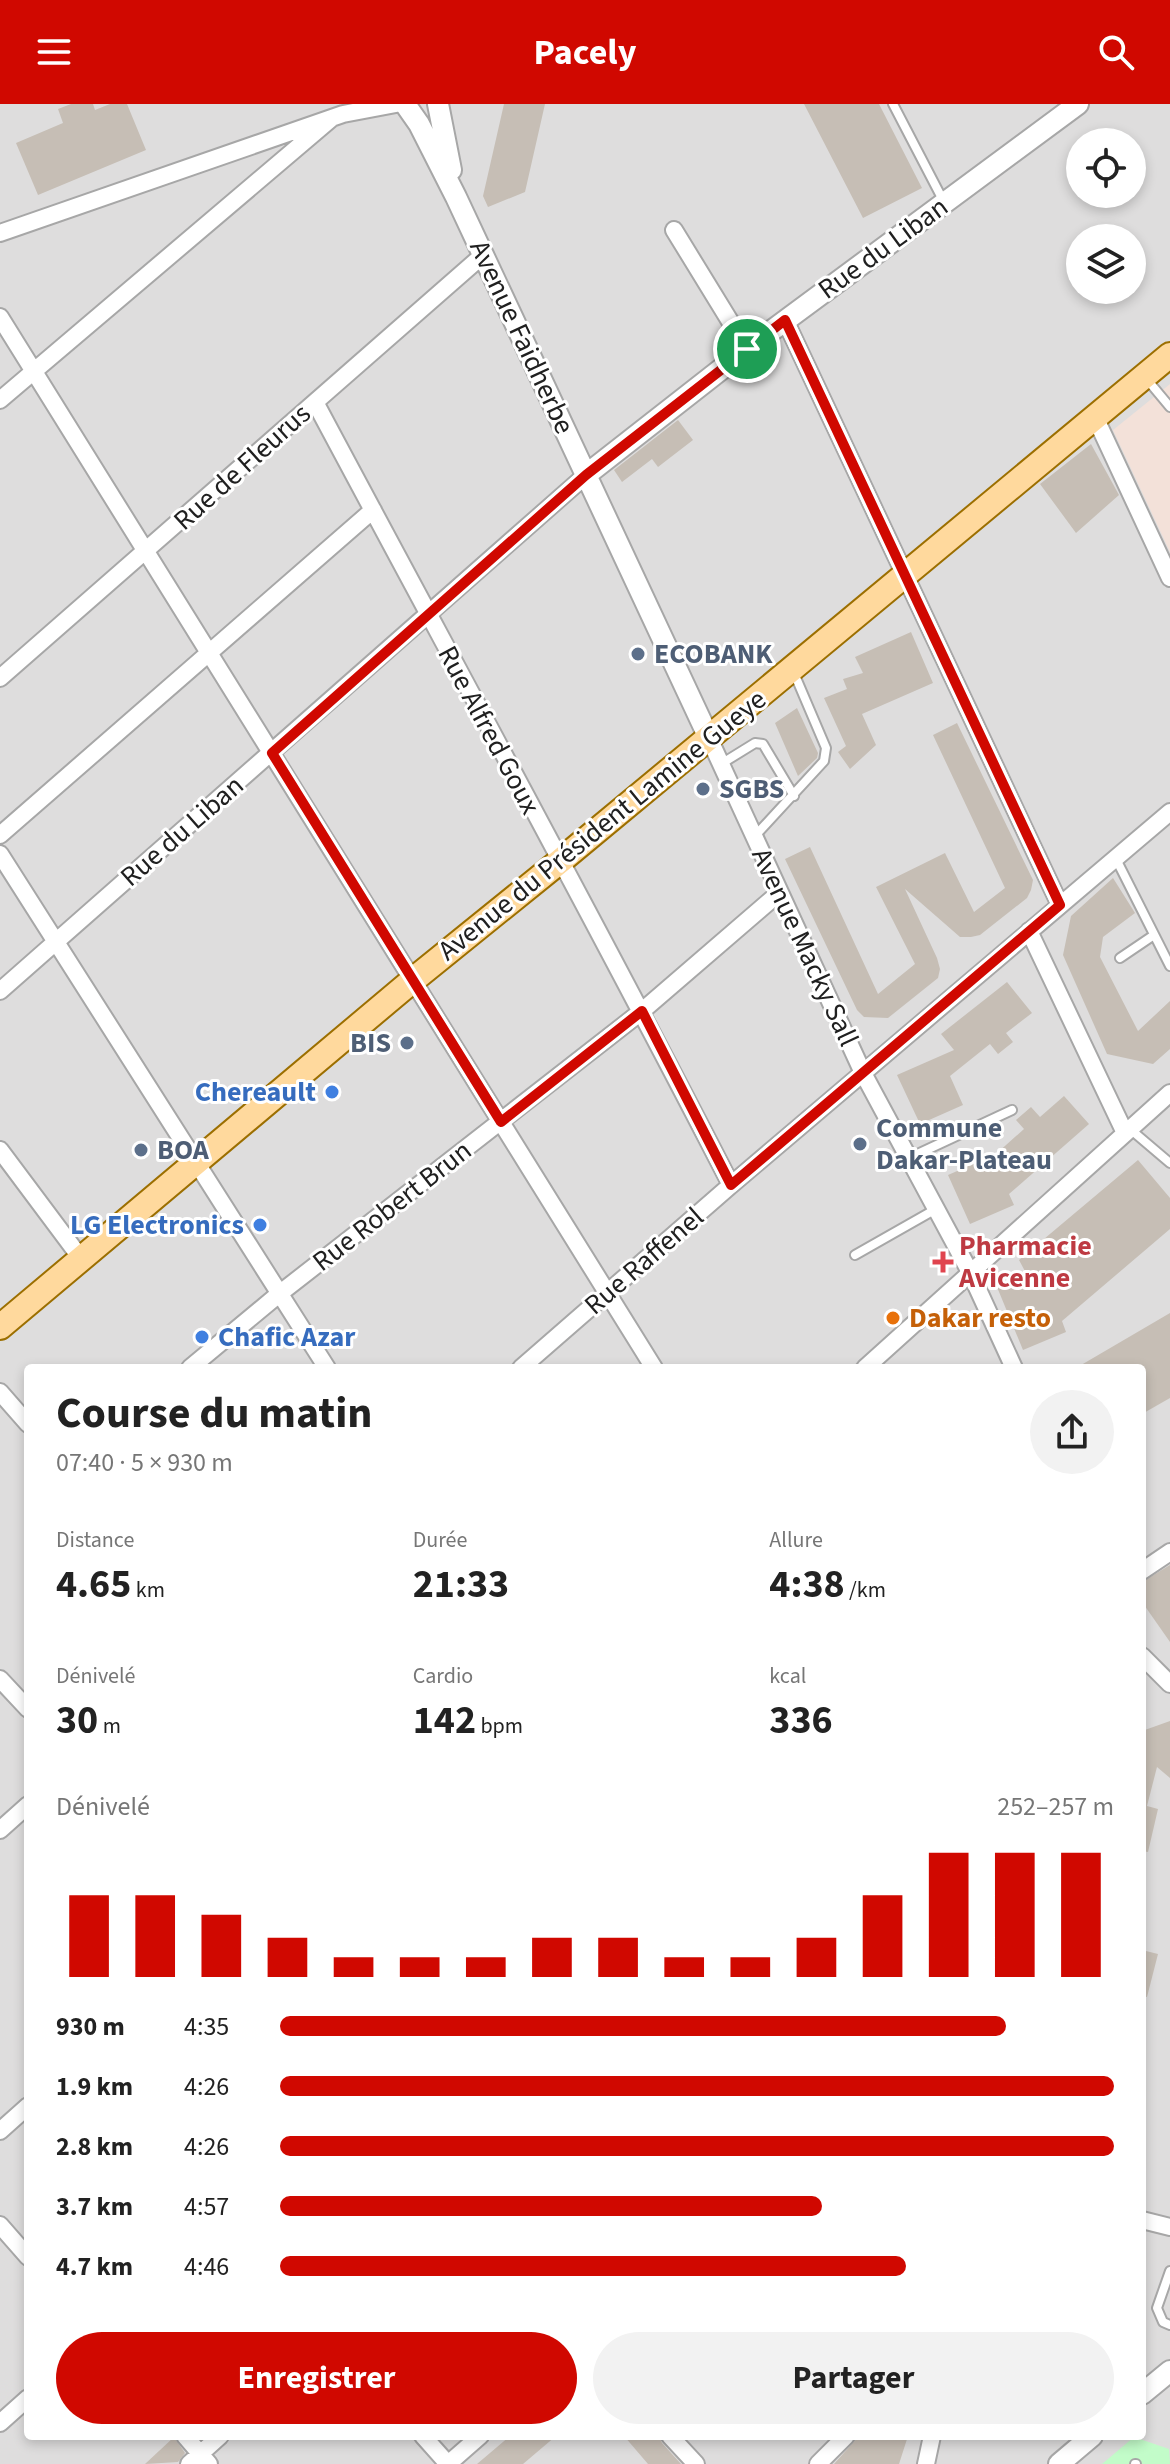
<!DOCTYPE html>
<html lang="fr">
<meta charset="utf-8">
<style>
body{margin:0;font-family:"Source Sans 3",sans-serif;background:#f2f2f2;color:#222;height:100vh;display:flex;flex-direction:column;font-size:30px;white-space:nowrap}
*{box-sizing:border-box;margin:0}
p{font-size:26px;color:#767676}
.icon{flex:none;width:44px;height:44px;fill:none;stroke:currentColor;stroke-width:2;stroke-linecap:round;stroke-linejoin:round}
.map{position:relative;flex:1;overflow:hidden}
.drawer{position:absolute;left:24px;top:1260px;width:1122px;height:1076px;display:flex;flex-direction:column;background:#fff;border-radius:8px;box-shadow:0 4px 12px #0003}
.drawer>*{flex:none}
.buttons{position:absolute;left:1066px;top:24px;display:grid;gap:16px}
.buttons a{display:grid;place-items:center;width:80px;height:80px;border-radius:50%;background:#fff;box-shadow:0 4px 12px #0003;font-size:40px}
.pin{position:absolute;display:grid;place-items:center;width:68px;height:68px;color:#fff;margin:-34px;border:4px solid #fff;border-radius:50%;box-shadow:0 2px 8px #0007}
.round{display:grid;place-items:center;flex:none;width:84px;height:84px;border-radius:42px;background:#f2f2f2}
.overview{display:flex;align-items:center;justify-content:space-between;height:136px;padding:0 32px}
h1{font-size:44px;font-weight:700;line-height:60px}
.stats{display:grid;grid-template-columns:repeat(3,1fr);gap:12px;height:136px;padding:8px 32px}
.stats div{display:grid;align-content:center}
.stats b{font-size:40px;font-weight:700}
.stats small{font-size:22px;font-weight:400}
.stats p{font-size:22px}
.chart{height:224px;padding:16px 32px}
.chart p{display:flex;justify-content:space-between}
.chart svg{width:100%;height:144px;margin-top:8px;stroke:#d00800;stroke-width:6}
.action{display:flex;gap:16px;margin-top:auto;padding:16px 32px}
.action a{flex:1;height:92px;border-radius:48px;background:#d00800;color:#fff;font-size:32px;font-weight:700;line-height:92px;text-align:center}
.action a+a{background:#f2f2f2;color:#222}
ul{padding:0 32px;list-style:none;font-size:26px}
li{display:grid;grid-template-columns:128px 96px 1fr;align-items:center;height:60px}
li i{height:20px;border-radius:10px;background:#d00800}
header{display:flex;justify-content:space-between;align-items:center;height:104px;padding:0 32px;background:#d00800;color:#fff;font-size:36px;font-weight:700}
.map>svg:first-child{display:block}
</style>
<header><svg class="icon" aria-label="menu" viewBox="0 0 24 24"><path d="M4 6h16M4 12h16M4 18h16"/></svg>Pacely<svg class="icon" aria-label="search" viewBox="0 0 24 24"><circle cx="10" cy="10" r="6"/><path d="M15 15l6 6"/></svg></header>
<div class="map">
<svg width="1170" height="2360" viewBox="0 0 1170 2360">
<rect width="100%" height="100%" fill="#f1eee6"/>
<!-- residential -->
<path fill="#dedddd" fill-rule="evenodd" d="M 0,0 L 1170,0 L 1170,2360 L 0,2360 ZM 1080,38 L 1132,38 L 1132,90 L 1080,90 ZM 1080,134 L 1132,134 L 1132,186 L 1080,186 ZM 28,1264 L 1142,1264 L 1142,2332 L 28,2332 Z"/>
<!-- military -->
<path fill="#f3e1d9" d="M 1170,280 L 1170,448 L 1113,326 Z"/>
<!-- park -->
<path fill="#c2fcc9" d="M 1134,2333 L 1169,2345 L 1170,2360 L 1102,2360 Z"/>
<!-- building -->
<path fill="#c6beb5" d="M 71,0 L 93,0 L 95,6 L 110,0 L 127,0 L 146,46 L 38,91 L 16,39 L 63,19 L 58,5 Z
M 504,0 L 545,0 L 525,88 L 488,103 L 483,92 Z
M 804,0 L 879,0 L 922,84 L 863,114 Z
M 678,316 L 693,336 L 658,363 L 652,355 L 622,378 L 614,366 Z
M 1091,340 L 1119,391 L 1076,429 L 1040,380 Z
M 911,528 L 933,579 L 862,610 L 876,641 L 850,665 L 838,648 L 846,642 L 824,594 L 847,585 L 843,575 L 863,569 L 855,553 Z
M 797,604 L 818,649 L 817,654 L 798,672 L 775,619 Z
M 957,619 L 1033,776 L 1031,786 L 1027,794 L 980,831 L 971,833 L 960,833 L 905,785 L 937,854 L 940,865 L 938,874 L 888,914 L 864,913 L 857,906 L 785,755 L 810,743 L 878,890 L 915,860 L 876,783 L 945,749 L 974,808 L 1005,784 L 933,631 Z
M 1113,774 L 1135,809 L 1103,833 L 1100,853 L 1138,927 L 1170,897 L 1170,945 L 1153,960 L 1107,950 L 1063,851 L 1071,812 Z
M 1007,878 L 1032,909 L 1006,929 L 1013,938 L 998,950 L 990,940 L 950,972 L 963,1001 L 920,1020 L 897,971 L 954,946 L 941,930 Z
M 1064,992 L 1089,1020 L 1009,1090 L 1014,1101 L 970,1120 L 948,1071 L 996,1050 L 1024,1025 L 1016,1016 L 1031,1003 L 1040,1013 Z
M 1138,1056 L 1170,1094 L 1170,1125 L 1062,1217 L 1066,1228 L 1023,1246 L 997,1183 L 1027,1171 L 1019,1156 Z
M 1170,1209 L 1170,1294 L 1142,1310 L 1142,1264 L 1076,1264 Z
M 1170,1461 L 1170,1538 L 1142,1498 L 1142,1478 Z
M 1170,1617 L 1170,1674 L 1157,1663 L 1147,1702 L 1158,1705 L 1148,1748 L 1142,1747 L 1142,1627 Z
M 1142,1846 L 1158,1850 L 1147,1893 L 1142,1892 Z
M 510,2332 L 556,2332 L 523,2360 L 477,2360 Z
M 624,2332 L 659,2332 L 662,2339 L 681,2360 L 648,2360 Z
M 859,2332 L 908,2332 L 899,2360 L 834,2360 Z
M 174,2333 L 185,2349 L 178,2358 L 145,2360 Z"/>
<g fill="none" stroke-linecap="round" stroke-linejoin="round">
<defs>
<path id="service" d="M 893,0 L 944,98
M 1145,273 L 1170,303
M 721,660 L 755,639 L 763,640 L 794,692
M 754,733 L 824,657 L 826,644 L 794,569
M 1116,755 L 1170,862
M 1120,854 L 1154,831
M 1130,1025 L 1170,1059
M 909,1054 L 1012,1006
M 855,1151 L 936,1105
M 1170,2167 L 1157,2204 L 1163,2218 L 1170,2221
M 1135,2360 L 1136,2360"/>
<path id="minor" d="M 674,126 L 747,245
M 0,129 L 343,10 L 396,0
M 0,213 L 654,1264
M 785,216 L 1060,801
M 0,296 L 332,14
M 315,298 C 454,559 596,818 731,1081
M 1095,313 L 1170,474
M 0,574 L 483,151
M 709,634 L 863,969 L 970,1168 L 1014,1264
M 0,731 L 373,406
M 0,750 L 327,1264
M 1029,827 L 1125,1029
M 0,887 L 586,371
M 0,1046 L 80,1153
M 190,1264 L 279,1190 L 642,907 L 779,789
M 521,1264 L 731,1081 L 1170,708
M 865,1264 L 1170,989
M 0,1288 L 28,1320
M 1142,1467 L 1170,1448
M 1142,1552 L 1170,1580
M 0,1575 L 28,1605
M 0,1726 L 28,1701
M 0,2027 L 28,2002
M 1142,2116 L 1170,2123
M 0,2121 L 28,2153
M 0,2319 L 28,2294
M 185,2332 L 209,2360
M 423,2332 L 448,2360
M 670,2332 L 696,2360
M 189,2360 L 220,2332
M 448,2360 L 480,2332
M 818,2360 L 846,2332
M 926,2360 L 932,2332"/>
<path id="tertiary" d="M 405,0 L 419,20 L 456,93 L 709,634
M 438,0 L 451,66
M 586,371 L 747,245 L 1078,0
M 1142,2290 L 1170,2267
M 1059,2360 L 1092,2332"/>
<path id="primary" d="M 0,1223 L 413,876 L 559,758 L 1170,251"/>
</defs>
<!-- service casing -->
<use href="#service" stroke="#a7a7a7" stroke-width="12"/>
<!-- minor casing -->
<use href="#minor" stroke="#a7a7a7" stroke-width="20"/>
<!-- tertiary casing -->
<use href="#tertiary" stroke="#a7a7a7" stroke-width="24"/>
<!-- primary casing -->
<use href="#primary" stroke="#9c6f00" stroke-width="28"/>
<!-- service -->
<use href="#service" stroke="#fff" stroke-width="8"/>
<!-- minor -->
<use href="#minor" stroke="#fff" stroke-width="16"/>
<!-- tertiary -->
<use href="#tertiary" stroke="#fff" stroke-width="20"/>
<!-- primary -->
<use href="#primary" stroke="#ffd99d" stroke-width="24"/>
</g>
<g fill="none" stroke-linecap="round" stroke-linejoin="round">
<defs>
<path id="route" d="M 785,216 L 1060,801 L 731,1081 L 642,907 L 501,1018 L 272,649 L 586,371 Z"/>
</defs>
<!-- route casing -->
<use href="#route" stroke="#fff" stroke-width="16"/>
<!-- route -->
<use href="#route" stroke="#d00800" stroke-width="10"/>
</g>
<!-- markers -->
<g fill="#5c6f8a" stroke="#fff" stroke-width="3">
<circle cx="638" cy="550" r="8"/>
<circle cx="703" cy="685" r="8"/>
<circle cx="407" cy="939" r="8"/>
<circle cx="860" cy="1040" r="8"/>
<circle cx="141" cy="1046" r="8"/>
</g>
<g fill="#3f7fe0" stroke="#fff" stroke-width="3">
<circle cx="332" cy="988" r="8"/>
<circle cx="260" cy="1121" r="8"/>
<circle cx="202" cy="1233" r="8"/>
</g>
<path fill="#e0444e" stroke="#fff" stroke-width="3" d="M939 1146h8v8h8v8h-8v8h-8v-8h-8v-8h8z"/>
<circle fill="#e8710a" stroke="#fff" stroke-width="3" cx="893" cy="1214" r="8"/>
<g text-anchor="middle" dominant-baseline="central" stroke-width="6" stroke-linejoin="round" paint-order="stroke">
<!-- street labels -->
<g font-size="28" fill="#202020" stroke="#fff">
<text transform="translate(883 144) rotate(-36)">Rue du Liban</text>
<text transform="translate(522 233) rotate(65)">Avenue Faidherbe</text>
<text transform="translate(242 363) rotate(-42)">Rue de Fleurus</text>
<text transform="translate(489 626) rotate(62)">Rue Alfred Goux</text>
<text transform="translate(602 721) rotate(-39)">Avenue du Président Lamine Gueye</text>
<text transform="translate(182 727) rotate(-41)">Rue du Liban</text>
<text transform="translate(805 843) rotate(65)">Avenue Macky Sall</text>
<text transform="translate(392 1102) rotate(-38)">Rue Robert Brun</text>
<text transform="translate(644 1157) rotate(-41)">Rue Raffenel</text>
</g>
<!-- service labels -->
<g font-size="28" font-weight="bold" fill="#4e5e75" stroke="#fff" text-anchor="start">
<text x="654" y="550">ECOBANK</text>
<text x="719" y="685">SGBS</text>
<text x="391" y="939" text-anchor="end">BIS</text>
<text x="876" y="1024">Commune<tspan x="876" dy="32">Dakar-Plateau</tspan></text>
<text x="157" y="1046">BOA</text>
</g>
<!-- shop labels -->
<g font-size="28" font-weight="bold" fill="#366cbe" stroke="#fff" text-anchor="end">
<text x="316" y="988">Chereault</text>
<text x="244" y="1121">LG Electronics</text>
<text x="218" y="1233" text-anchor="start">Chafic Azar</text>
</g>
<!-- health labels -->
<g font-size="28" font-weight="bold" fill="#be3a42" stroke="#fff" text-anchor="start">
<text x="959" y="1142">Pharmacie<tspan x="959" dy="32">Avicenne</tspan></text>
</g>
<!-- food labels -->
<g font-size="28" font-weight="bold" fill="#c56008" stroke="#fff" text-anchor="start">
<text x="909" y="1214">Dakar resto</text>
</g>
</g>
</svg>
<div class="buttons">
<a><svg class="icon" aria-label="locate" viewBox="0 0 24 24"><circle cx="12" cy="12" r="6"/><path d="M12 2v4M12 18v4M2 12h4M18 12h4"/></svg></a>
<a><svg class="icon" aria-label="layers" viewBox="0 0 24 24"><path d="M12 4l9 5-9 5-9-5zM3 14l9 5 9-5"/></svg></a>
</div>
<div class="pin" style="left:747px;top:245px;background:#1e9e55"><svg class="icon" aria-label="arrive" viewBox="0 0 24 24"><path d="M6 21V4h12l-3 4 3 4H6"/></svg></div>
<section class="drawer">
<div class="overview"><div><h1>Course du matin</h1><p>07:40 · 5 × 930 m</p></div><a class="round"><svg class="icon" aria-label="share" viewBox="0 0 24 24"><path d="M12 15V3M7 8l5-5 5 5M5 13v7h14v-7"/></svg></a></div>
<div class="stats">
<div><p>Distance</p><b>4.65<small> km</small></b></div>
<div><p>Durée</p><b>21:33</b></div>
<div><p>Allure</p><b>4:38<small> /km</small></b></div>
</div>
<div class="stats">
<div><p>Dénivelé</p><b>30<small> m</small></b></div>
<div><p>Cardio</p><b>142<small> bpm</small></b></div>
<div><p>kcal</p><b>336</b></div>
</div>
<div class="chart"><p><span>Dénivelé</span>252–257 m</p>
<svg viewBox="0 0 160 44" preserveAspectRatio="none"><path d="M5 44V19M15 44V19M25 44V25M35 44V32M45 44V38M55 44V38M65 44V38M75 44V32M85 44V32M95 44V38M105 44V38M115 44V32M125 44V19M135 44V6M145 44V6M155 44V6"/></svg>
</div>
<ul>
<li><b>930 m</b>4:35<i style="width:87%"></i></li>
<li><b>1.9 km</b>4:26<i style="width:100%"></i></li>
<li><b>2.8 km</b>4:26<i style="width:100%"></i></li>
<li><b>3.7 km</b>4:57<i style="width:65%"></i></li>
<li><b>4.7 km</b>4:46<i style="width:75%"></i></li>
</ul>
<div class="action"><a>Enregistrer</a><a>Partager</a></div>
</section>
</div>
